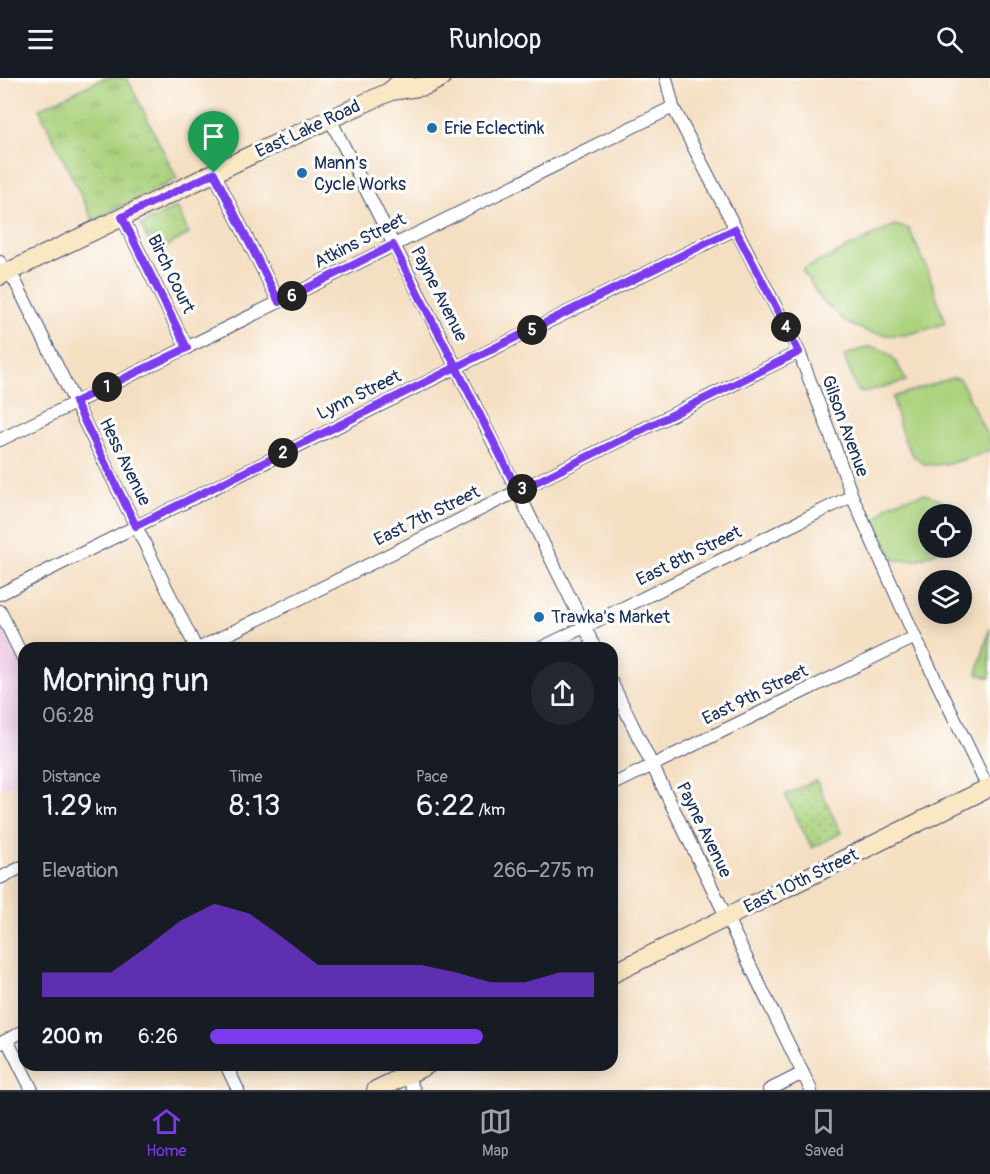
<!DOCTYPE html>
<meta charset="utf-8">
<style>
body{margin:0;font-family:Pangolin,sans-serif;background:#242831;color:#f1f3f6;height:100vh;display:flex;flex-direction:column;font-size:22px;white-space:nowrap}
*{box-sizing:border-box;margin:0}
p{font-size:20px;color:#9ea1a6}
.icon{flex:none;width:33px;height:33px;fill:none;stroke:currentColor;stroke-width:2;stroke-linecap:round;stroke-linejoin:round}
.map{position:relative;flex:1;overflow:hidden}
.sheet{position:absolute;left:18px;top:564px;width:600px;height:429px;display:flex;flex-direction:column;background:#171b24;border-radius:18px;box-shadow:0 3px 15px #0003}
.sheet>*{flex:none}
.fabs{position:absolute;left:918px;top:426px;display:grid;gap:12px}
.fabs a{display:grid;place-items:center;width:54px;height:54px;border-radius:50%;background:#171b24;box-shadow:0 3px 15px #0003;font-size:30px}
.pin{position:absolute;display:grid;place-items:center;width:51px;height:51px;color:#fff;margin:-62px -26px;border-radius:50% 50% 50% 0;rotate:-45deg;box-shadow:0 0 6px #0007}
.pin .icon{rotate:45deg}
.km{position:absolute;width:30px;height:30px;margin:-15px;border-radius:50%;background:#222;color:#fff;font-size:16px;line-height:30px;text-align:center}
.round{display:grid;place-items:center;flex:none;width:63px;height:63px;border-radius:32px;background:#242831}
.headline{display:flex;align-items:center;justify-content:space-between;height:102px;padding:0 24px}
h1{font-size:33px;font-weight:600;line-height:45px}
.figures{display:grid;grid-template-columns:repeat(3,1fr);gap:9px;height:102px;padding:6px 24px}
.figures div{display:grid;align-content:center}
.figures b{font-size:30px;font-weight:600}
.figures small{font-size:16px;font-weight:400}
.figures p{font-size:16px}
.chart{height:168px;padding:12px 24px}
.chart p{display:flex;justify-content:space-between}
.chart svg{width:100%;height:108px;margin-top:6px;fill:#7c3aed;opacity:.7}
ul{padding:0 24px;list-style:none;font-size:20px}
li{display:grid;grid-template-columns:96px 72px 1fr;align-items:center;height:45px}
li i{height:15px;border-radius:8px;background:#7c3aed}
header{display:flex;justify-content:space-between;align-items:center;height:78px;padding:0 24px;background:#171b24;font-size:27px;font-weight:600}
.tabs{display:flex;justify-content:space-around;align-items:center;height:84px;border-top:2px solid #363941;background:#171b24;font-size:16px;color:#9ea1a6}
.tabs a{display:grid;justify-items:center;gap:3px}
.tabs .active{color:#7c3aed}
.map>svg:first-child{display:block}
</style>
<header><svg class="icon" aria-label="menu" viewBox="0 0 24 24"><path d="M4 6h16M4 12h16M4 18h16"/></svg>Runloop<svg class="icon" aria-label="search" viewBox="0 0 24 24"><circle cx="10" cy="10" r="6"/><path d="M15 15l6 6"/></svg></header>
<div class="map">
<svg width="990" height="1012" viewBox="0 0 990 1012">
<defs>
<pattern id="grass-tufts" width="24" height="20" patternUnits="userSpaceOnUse" patternTransform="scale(1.5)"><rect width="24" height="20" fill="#abd27d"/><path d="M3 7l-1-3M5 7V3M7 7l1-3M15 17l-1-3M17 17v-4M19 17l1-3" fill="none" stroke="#8aab6a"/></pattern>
<pattern id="park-dots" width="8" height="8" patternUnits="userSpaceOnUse" patternTransform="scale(1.5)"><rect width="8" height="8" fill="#abd27d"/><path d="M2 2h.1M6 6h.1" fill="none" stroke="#8aab6a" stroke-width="1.8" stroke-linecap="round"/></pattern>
</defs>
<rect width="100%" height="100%" fill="#fff"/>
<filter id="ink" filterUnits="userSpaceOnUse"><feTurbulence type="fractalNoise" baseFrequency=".0167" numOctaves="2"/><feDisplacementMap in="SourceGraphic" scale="12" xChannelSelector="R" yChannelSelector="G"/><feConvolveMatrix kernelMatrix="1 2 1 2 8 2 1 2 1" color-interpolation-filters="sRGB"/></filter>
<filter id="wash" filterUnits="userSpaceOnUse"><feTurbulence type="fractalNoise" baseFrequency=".008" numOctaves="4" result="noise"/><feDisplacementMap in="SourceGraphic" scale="24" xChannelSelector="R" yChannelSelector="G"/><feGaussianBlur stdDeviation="1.35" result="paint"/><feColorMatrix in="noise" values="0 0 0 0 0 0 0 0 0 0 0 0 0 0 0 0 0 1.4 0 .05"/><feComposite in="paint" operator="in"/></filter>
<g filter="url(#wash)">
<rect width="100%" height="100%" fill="#f4dfc2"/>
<!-- built -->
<path fill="#eed0e8" d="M 0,543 L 24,591 L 24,700 L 0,712 Z"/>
<!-- grass -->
<path fill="url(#grass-tufts)" stroke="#63806e" stroke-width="1.5" d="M 104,0 L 127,0 L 177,101 L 93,142 L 39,31 Z
M 177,129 L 189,156 L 154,175 L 141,147 Z"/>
<!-- park -->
<path fill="url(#park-dots)" stroke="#63806e" stroke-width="1.5" d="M 816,702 L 841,755 L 812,770 L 785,717 Z"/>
<!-- pitch -->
<path fill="#abd27d" stroke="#63806e" stroke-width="1.5" d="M 895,147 L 909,151 L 928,193 L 945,245 L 928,251 L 905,257 L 887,257 L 868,254 L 847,245 L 821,221 L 802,192 Z
M 866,269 C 890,269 896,282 906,303 L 864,314 L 857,312 L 844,278 Z
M 952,300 L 960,301 L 990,364 L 990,372 C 975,378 938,392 923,385 C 904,377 897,338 893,319 Z
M 924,416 C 937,419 948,426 956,436 L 928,436 L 928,470 L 945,470 L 917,482 L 894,482 L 875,443 L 887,428 L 903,421 Z
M 990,549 L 990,600 L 977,596 Z"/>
</g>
<g filter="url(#ink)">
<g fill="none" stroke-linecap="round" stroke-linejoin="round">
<defs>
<path id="street" d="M 666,0 L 673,29 L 799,274 L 829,353 L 852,418 L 915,559 L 988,710
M 330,41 L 461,299 L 595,570
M 214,95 L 279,224
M 122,139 L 187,270
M 0,184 L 15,203 L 23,219 L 196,570
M 0,362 L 673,29
M 0,516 L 735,151
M 0,533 L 24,582
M 200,570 L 799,274
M 541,570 L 852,418
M 612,605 L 811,1012
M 612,707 L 915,559
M 0,800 L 24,788
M 7,962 L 32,1012
M 1,965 L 24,953
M 226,987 L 238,1012
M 401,987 L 414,1012
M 769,1012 L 803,995"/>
<path id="secondary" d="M 391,13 L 425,8 L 441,0
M 0,198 L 247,79 L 389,14 L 405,0
M 612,896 L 990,709
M 376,1012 L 427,987"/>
</defs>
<!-- street casing -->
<use href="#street" stroke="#3c496d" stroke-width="14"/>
<!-- secondary casing -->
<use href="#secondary" stroke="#3c496d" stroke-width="20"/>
<!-- street -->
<use href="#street" stroke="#fff" stroke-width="12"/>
<!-- secondary -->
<use href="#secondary" stroke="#fae7c3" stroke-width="18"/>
</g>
</g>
<g fill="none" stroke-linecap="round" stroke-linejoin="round" filter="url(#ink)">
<defs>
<path id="route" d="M 214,95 L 122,139 L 187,270 L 75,324 L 136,448 L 456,289 L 518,413 L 799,274 L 735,151 L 456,289 L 393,167 L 279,224 L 214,95"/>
</defs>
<!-- route casing -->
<use href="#route" stroke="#fff" stroke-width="12"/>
<!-- route -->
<use href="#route" stroke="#7c3aed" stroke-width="8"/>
</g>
<!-- markers -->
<g fill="#1f6fb2" stroke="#fff" stroke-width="2">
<circle cx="432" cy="50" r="6"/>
<circle cx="302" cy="95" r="6"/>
<circle cx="539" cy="539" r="6"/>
</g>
<g text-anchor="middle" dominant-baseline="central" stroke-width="6" stroke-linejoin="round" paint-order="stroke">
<!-- poi labels -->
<g font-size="18" fill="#1b2f5e" stroke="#fff" text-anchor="start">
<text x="444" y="50">Erie Eclectink</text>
<text x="314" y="85">Mann's<tspan x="314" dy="21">Cycle Works</tspan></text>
<text x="551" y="539">Trawka's Market</text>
</g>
<!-- street labels -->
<g font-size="18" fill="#1b2f5e" stroke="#fff">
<text transform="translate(308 51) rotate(-25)">East Lake Road</text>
<text transform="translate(360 163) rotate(-27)">Atkins Street</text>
<text transform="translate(171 196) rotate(64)">Birch Court</text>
<text transform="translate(439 216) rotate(63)">Payne Avenue</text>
<text transform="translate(359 317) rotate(-26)">Lynn Street</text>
<text transform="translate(845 348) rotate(70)">Gilson Avenue</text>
<text transform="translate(125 384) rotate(64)">Hess Avenue</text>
<text transform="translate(427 438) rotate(-26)">East 7th Street</text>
<text transform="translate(689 478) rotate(-26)">East 8th Street</text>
<text transform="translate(755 617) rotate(-26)">East 9th Street</text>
<text transform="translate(704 752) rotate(64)">Payne Avenue</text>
<text transform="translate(801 803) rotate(-26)">East 10th Street</text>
</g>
</g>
</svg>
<div class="fabs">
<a><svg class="icon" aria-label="locate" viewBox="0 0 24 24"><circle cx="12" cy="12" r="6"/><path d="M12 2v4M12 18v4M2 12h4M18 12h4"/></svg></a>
<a><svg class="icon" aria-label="layers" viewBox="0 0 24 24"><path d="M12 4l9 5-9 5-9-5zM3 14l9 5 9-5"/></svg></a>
</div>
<div class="pin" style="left:214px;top:95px;background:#1e9e55"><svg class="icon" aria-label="arrive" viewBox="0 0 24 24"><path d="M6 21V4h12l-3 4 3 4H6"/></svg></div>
<b class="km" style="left:107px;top:309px">1</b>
<b class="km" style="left:283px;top:375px">2</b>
<b class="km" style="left:522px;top:411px">3</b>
<b class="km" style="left:786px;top:249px">4</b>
<b class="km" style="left:532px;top:252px">5</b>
<b class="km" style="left:292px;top:218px">6</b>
<section class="sheet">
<div class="headline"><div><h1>Morning run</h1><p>06:28</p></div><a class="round"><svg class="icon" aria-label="share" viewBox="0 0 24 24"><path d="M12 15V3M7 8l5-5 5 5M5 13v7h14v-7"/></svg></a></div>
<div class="figures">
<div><p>Distance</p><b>1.29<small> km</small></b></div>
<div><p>Time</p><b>8:13</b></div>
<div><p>Pace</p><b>6:22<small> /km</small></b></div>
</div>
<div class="chart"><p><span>Elevation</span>266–275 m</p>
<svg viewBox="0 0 160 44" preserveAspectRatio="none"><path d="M0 44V34L10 34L20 34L30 24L40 13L50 6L60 10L70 20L80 31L90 31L100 31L110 31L120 34L130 38L140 38L150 34L160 34V44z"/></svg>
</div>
<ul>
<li><b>200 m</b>6:26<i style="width:71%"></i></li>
</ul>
</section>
</div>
<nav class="tabs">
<a class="active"><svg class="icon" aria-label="home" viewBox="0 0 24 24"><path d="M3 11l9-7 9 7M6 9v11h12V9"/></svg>Home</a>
<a><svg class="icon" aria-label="map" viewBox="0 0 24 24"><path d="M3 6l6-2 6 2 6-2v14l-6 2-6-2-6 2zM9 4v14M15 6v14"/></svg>Map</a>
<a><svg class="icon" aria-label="saved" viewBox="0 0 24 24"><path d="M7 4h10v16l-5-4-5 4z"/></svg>Saved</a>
</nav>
